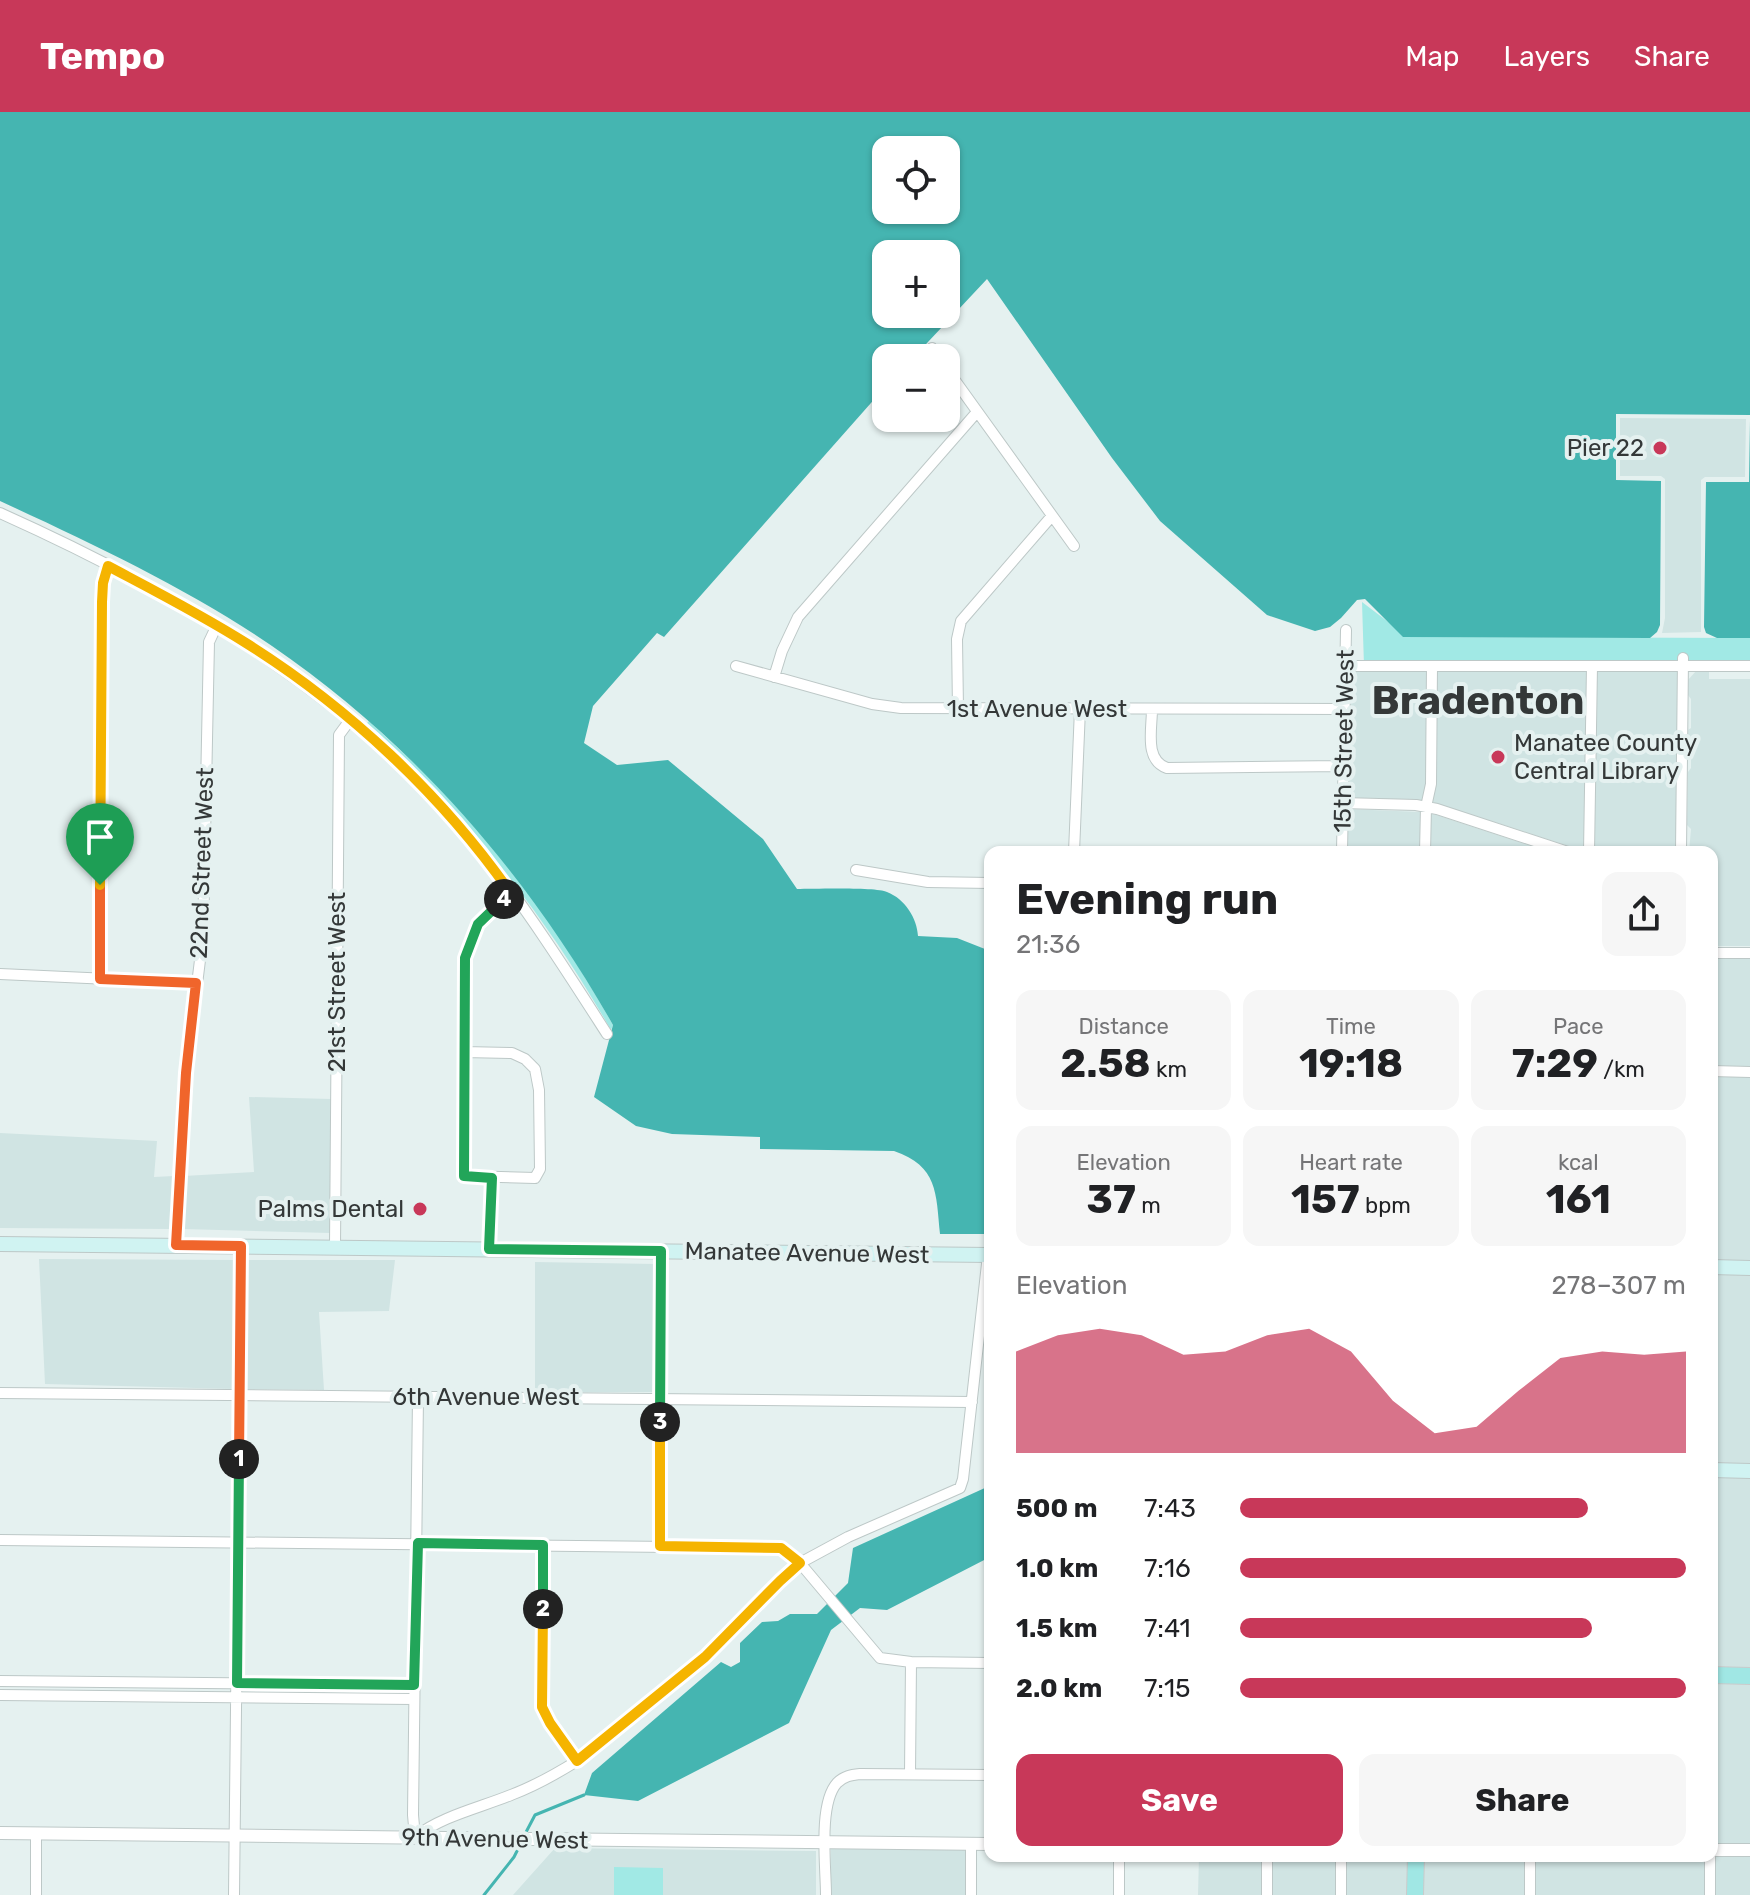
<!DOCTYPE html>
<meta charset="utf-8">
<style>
body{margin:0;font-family:Rubik,sans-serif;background:#f6f6f6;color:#202124;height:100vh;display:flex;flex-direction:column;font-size:30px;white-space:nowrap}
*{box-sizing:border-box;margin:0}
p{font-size:26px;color:#757577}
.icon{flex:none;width:44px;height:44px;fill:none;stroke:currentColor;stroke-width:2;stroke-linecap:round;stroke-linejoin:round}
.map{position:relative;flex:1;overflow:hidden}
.panel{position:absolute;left:984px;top:734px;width:734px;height:1016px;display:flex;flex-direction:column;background:#fff;border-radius:16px;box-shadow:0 2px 6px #0004}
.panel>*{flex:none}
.fabs{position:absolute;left:872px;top:24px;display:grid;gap:16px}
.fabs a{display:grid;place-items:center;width:88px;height:88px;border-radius:16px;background:#fff;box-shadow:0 2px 6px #0004;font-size:40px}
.pin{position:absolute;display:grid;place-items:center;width:68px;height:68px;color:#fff;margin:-82px -34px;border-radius:50% 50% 50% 0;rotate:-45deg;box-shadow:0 0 8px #0007}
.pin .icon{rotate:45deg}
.km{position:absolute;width:40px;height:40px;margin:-20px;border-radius:50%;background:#222;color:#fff;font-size:22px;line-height:40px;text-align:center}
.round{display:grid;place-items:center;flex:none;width:84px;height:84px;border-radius:16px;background:#f6f6f6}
.headline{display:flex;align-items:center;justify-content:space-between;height:136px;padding:0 32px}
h1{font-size:44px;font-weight:700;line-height:60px}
.stats{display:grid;grid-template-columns:repeat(3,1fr);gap:12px;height:136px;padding:8px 32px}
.stats div{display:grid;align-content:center;border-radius:16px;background:#f6f6f6;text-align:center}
.stats b{font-size:40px;font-weight:700}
.stats small{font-size:22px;font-weight:400}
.stats p{font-size:22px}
.chart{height:224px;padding:16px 32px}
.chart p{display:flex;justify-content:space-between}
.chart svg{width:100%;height:144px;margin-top:8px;fill:#c83859;opacity:.7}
.cta{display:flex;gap:16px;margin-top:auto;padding:16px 32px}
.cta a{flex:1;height:92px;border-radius:16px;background:#c83859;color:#fff;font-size:32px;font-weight:700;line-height:92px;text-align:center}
.cta a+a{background:#f6f6f6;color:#202124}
ul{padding:0 32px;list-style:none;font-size:26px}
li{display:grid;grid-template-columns:128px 96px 1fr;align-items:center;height:60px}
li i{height:20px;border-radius:10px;background:#c83859}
header{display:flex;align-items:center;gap:48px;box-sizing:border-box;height:112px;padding:0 40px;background:#c83859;color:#fff}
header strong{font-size:38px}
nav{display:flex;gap:44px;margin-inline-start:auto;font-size:28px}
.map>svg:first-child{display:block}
</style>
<header>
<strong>Tempo</strong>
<nav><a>Map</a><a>Layers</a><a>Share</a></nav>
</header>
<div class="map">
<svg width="1750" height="1783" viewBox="0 0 1750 1783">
<rect width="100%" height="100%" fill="#e5f1f0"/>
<!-- built -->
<path fill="#d0e4e3" d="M 1620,306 L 1746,307 L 1745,365 L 1705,365 L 1701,368 L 1701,520 L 1662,521 L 1665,506 L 1665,367 L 1661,364 L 1620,364 Z
M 1350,559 L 1427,560 L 1426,671 L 1422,688 L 1347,686 Z
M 1696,559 L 1709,559 L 1709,567 L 1750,567 L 1750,834 L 1712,834 L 1712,740 L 1689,740 L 1691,717 L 1687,713 L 1688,660 L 1691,656 L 1691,637 L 1687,633 L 1688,618 L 1691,616 L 1691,587 L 1688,583 L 1688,568 Z
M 1437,560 L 1587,560 L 1584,739 L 1432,690 Z
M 1597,560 L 1678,560 L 1676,740 L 1594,740 Z
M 1347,697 L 1421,700 L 1420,740 L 1348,740 Z
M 1431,702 L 1436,703 L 1550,740 L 1430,740 Z
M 1712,847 L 1750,847 L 1750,954 L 1712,954 Z
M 1712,965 L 1750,965 L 1750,1150 L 1712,1149 Z
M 249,985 L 331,987 L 330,1121 L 182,1117 L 184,1064 L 254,1060 Z
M 0,1021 L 157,1029 L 154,1065 L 174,1064 L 171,1117 L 0,1116 Z
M 39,1147 L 236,1148 L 234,1277 L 45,1272 Z
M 246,1148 L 395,1148 L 389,1199 L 319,1200 L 324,1278 L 245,1277 Z
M 535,1150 L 656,1152 L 655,1280 L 535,1280 Z
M 1712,1160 L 1750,1161 L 1750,1353 L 1712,1353 Z
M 1712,1364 L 1750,1365 L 1750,1558 L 1712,1557 Z
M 1712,1569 L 1750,1569 L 1750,1732 L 1712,1732 Z
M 555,1736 L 816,1739 L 816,1783 L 513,1783 Z
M 831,1736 L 966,1738 L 966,1783 L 831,1783 Z
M 1199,1744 L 1262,1744 L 1262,1783 L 1198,1783 Z
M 1272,1744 L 1336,1744 L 1336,1783 L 1272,1783 Z
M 1346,1744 L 1411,1744 L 1410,1783 L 1346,1783 Z
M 1421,1744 L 1525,1744 L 1525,1783 L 1420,1783 Z
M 1536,1744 L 1705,1744 L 1705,1783 L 1535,1783 Z
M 1715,1744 L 1750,1744 L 1750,1783 L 1715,1783 Z"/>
<!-- green -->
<path fill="#a1e9e5" d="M 1362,490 L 1408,525 L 1750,526 L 1750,554 L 1364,554 Z
M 369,609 C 392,631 417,653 440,676 C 509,745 565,828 613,913 L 611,918 C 541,796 468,707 366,612 Z
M 614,1755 L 663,1756 L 663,1783 L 614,1783 Z"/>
<!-- water -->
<path fill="#45b5b1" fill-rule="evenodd" d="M 0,0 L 1750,0 L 1750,303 L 1616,302 L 1616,368 L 1661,369 L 1660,513 L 1657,520 L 1650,526 L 1403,525 L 1365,487 L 1357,488 L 1341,506 L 1330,515 L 1315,519 L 1267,503 L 1160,409 L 1112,346 L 987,167 L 913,246 L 886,246 L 886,274 L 664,525 L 657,521 L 593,594 L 584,631 L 617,653 L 668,648 L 763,727 L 797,777 C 813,777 876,775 887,780 C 905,787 917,806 918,824 L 957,826 L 990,839 L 990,1122 L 940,1122 C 936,1081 938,1054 894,1039 L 760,1037 L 760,1025 L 672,1022 L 636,1014 L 594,985 L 613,913 C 528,763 415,632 272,534 C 187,476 93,432 0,389 ZM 886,38 L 946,38 L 946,98 L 886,98 ZM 886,142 L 946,142 L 946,202 L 886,202 Z
M 1750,309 L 1750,526 L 1717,526 L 1706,521 L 1704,515 L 1706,370 L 1749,370 Z
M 990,1281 L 990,1445 L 887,1498 L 860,1496 L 831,1518 L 789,1611 L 638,1689 L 584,1683 L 592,1661 L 721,1550 L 731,1555 L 740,1550 L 740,1531 L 762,1510 L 778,1509 L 790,1502 L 817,1502 L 848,1471 L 853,1436 L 987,1375 L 987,1323 Z"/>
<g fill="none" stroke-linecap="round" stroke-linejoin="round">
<!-- stream -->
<path stroke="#45b5b1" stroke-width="3" d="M 524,1724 L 535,1703 L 584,1683
M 484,1783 L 514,1745 L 521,1731"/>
<defs>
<path id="minor" d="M 932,236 L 939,246
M 946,256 L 1074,434
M 0,401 C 183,483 361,588 488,748 C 531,803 569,863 607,922
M 736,554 L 872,592 L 901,596 L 1344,597
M 1345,554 L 1750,554
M 774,565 L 782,539 L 798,505 L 977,300
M 958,597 L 957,527 L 961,509 L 1051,405
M 1152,597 C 1152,617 1144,648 1167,656 L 1343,654
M 1342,691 L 1416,693 L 1437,697 L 1568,740
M 1074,740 L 1080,597
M 1342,740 L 1346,518
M 1425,740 L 1426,695 L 1431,672 L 1432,554
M 1589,740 L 1592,554
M 1681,740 L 1683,546
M 856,758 L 928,770 L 990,771
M 1712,841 L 1750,841
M 0,862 L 196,871
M 100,867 L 102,490 L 103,471 L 108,454
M 464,940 L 512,941 L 525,947 L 535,957 L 539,978 L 540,1057 L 535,1066 L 464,1064 L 464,856 C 468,818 485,805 510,780
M 1712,959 L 1750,960
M 176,1133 L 186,961 L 203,824 L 209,530 L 217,513
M 335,1135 L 339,623 L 350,608
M 489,1137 L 492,1066
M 0,1281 L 972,1290
M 0,1428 L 776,1436 L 790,1442 L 800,1451 L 880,1546 L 911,1550 L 990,1551
M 543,1433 L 542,1595 L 550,1611 L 577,1649
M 660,1434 L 661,1139
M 0,1569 L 414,1573
M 0,1583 L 414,1587
M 910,1662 L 911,1550
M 415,1725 C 442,1704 479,1696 511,1683 C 535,1674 556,1662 577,1649 L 705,1545 L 780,1469 L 800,1451 L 848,1425 L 960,1376 L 963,1367 L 988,1143
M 415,1725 L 413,1703 L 418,1285
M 36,1783 L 36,1722
M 234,1783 L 241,1134
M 826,1783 C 826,1755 818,1692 837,1671 C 844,1664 851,1663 860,1662 L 990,1663
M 971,1783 L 971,1732
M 1119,1783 L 1119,1744
M 1267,1783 L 1267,1744
M 1341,1783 L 1341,1744
M 1530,1783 L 1530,1744
M 1710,1783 L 1710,1744"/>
<path id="tertiary" d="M 0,1721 L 990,1732
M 1712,1738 L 1750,1738"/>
<path id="secondary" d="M 0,1132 L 990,1143
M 1712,1155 L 1750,1156
M 1712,1358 L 1750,1359"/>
<path id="primary" d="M 1712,1563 L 1750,1564
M 1415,1783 L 1416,1744"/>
</defs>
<!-- minor casing -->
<use href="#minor" stroke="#bdc8c7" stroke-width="12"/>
<!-- tertiary casing -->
<use href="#tertiary" stroke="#bdc8c7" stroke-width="14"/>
<!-- secondary casing -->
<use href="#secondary" stroke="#bdc8c7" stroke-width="16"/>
<!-- primary casing -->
<use href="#primary" stroke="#cacbcb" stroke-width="18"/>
<!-- minor -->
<use href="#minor" stroke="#fff" stroke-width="10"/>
<!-- tertiary -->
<use href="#tertiary" stroke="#fff" stroke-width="12"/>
<!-- secondary -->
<use href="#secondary" stroke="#d0f3f2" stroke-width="14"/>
<!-- primary -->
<use href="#primary" stroke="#a0e7e4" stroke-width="16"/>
</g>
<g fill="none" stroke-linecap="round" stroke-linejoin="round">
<defs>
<path id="split-1" d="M 100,773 L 100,867 L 196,871 L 186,961 L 176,1133 L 241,1134 L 239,1347"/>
<path id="split-2" d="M 239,1347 L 237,1571 L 414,1573 L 418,1431 L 543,1433 L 543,1497"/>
<path id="split-3" d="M 543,1497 L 542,1595 L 550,1611 L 577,1649 L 705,1545 L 780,1469 L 800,1451 L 781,1436 L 660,1434 L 660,1310"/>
<path id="split-4" d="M 504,787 L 478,812 L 465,846 L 464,1064 L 492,1066 L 489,1137 L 661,1139 L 660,1310"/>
<path id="split-5" d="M 100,773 L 102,490 L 103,471 L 108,454 C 155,479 202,503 246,531 C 348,595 441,682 510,780 L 504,787"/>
</defs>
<!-- split-1 casing -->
<use href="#split-1" stroke="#fff" stroke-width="16"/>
<!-- split-2 casing -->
<use href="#split-2" stroke="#fff" stroke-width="16"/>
<!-- split-3 casing -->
<use href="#split-3" stroke="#fff" stroke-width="16"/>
<!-- split-4 casing -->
<use href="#split-4" stroke="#fff" stroke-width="16"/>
<!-- split-5 casing -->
<use href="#split-5" stroke="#fff" stroke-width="16"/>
<!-- split-1 -->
<use href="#split-1" stroke="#f0652b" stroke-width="10"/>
<!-- split-2 -->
<use href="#split-2" stroke="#22a559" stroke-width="10"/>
<!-- split-3 -->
<use href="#split-3" stroke="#f5b400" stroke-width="10"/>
<!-- split-4 -->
<use href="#split-4" stroke="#22a559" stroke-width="10"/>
<!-- split-5 -->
<use href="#split-5" stroke="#f5b400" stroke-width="10"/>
</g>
<!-- markers -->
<g fill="#c83859" stroke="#e5f1f0" stroke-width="3">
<circle cx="1660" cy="336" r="8"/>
<circle cx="1498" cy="645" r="8"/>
<circle cx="420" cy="1097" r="8"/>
</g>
<g text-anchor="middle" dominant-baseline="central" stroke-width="8" stroke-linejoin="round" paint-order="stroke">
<!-- poi labels -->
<g font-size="24" fill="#343838" stroke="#e5f1f0" text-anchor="end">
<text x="1644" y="336">Pier 22</text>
<text x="1514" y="631" text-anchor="start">Manatee County<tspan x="1514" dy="28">Central Library</tspan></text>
<text x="404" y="1097">Palms Dental</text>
</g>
<!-- street labels -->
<g font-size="24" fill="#343838" stroke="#e5f1f0">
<text x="1037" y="597">1st Avenue West</text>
<text transform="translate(1344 629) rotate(-89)">15th Street West</text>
<text transform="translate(202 751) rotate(-88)">22nd Street West</text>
<text transform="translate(337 870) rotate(-90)">21st Street West</text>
<text transform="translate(807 1141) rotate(1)">Manatee Avenue West</text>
<text x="486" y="1285">6th Avenue West</text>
<text transform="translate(495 1727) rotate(1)">9th Avenue West</text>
</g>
<!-- town labels -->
<g font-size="40" font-weight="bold" fill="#343838" stroke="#e5f1f0">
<text x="1478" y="588">Bradenton</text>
</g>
</g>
</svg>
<div class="fabs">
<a><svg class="icon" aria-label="locate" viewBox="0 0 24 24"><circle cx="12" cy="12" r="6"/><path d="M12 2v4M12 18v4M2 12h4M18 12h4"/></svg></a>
<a>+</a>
<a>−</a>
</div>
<div class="pin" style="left:100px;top:773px;background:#1e9e55"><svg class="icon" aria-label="arrive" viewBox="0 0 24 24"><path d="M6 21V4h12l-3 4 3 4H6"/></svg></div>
<b class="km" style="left:239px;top:1347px">1</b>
<b class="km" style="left:543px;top:1497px">2</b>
<b class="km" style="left:660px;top:1310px">3</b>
<b class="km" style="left:504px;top:787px">4</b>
<section class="panel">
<div class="headline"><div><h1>Evening run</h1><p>21:36</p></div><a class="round"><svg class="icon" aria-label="share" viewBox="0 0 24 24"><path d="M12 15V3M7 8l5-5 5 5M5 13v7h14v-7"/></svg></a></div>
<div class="stats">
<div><p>Distance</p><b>2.58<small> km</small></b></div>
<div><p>Time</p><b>19:18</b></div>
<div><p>Pace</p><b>7:29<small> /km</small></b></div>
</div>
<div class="stats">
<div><p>Elevation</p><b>37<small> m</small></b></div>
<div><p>Heart rate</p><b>157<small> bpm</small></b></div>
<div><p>kcal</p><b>161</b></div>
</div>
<div class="chart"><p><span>Elevation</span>278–307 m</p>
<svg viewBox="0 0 160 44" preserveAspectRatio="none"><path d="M0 44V13L10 8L20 6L30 8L40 14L50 13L60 8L70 6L80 13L90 28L100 38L110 36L120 25L130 15L140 13L150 14L160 13V44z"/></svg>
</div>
<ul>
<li><b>500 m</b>7:43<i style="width:78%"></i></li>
<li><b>1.0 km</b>7:16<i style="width:100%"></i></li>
<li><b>1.5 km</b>7:41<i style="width:79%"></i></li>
<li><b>2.0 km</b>7:15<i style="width:100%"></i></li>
</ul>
<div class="cta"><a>Save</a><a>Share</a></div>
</section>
</div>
